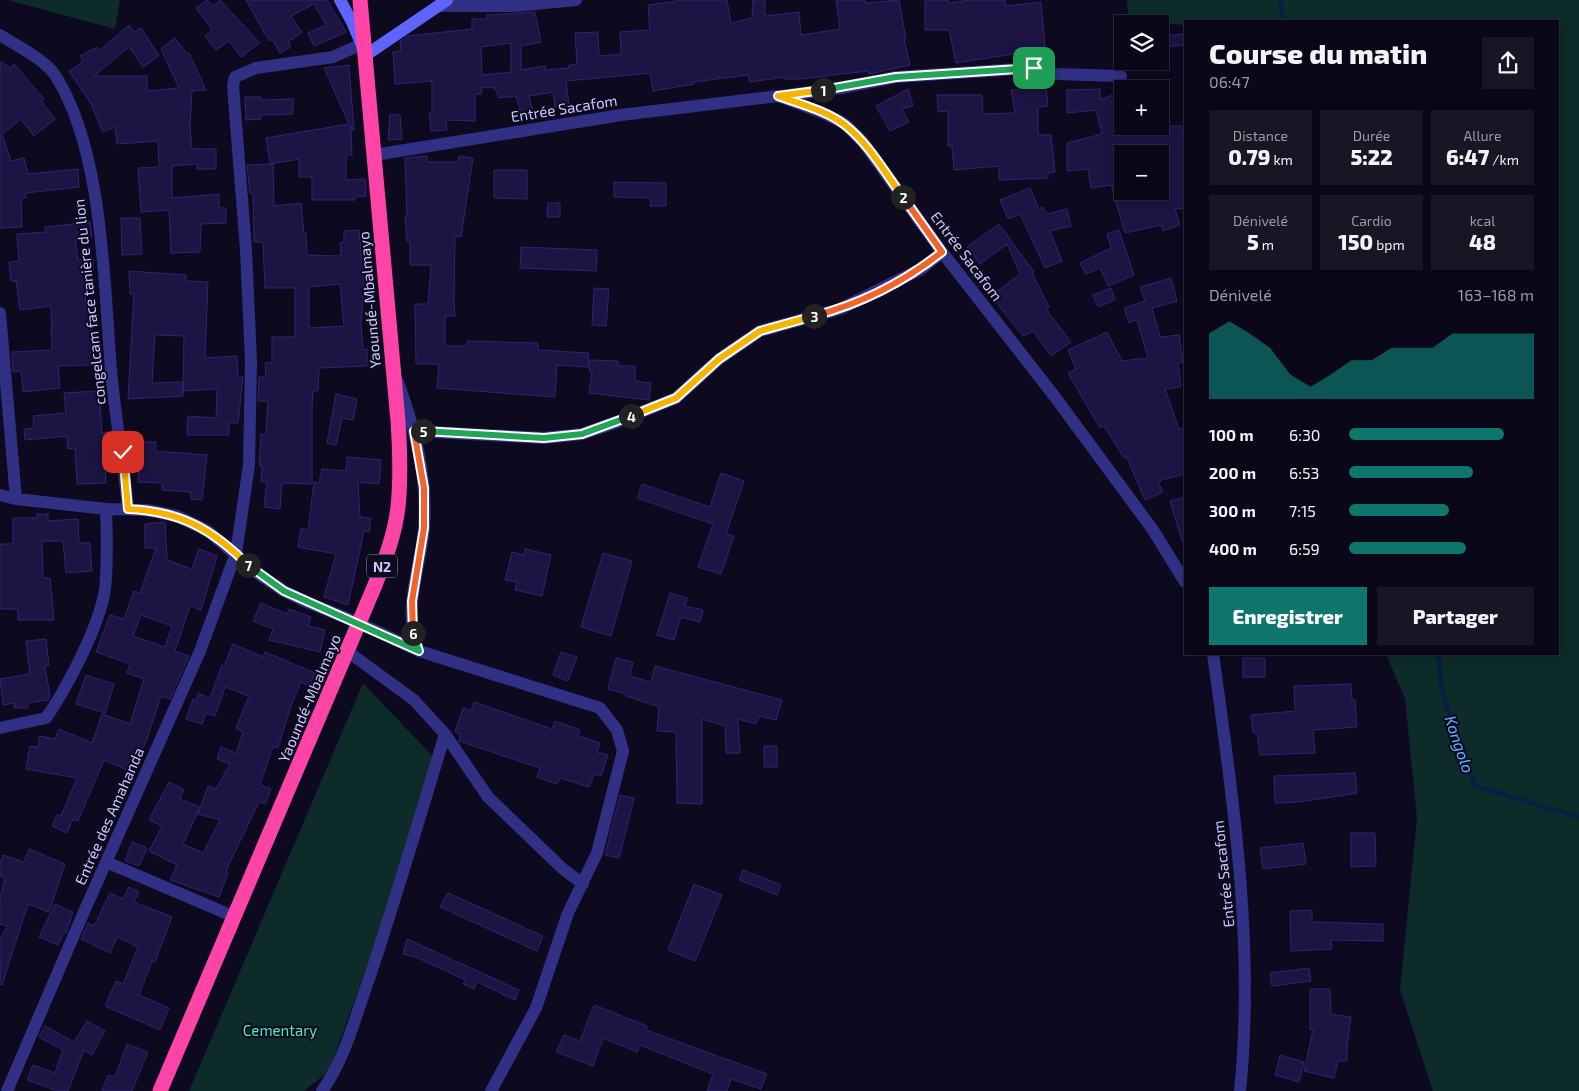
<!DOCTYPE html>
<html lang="fr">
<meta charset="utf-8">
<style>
body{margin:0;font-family:"Exo 2",sans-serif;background:#181625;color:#f1f3f6;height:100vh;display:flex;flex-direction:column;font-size:19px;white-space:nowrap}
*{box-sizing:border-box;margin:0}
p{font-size:16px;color:#999aa2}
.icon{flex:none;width:28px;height:28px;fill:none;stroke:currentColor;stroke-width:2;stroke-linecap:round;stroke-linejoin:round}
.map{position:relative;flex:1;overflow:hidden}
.details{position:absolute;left:1184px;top:20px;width:375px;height:635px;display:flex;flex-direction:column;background:#0a0818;border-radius:0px;box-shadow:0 2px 8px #0003,0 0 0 1px #2a2937}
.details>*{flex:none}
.buttons{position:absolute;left:1114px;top:15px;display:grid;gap:10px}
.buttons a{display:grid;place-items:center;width:55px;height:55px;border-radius:0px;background:#0a0818;box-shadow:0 2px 8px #0003,0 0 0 1px #2a2937;font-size:25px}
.pin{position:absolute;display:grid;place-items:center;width:42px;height:42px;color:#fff;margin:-21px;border-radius:10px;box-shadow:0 2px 8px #0006}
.km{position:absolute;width:25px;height:25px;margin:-12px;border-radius:50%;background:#222;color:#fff;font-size:14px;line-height:25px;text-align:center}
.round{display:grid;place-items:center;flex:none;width:52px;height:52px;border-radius:0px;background:#181625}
.headline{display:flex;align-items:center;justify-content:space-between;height:85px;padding:0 25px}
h1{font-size:28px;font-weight:800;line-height:38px}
.stats{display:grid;grid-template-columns:repeat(3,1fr);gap:8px;height:85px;padding:5px 25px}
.stats div{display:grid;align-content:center;border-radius:0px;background:#181625;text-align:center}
.stats b{font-size:21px;font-weight:800}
.stats small{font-size:14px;font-weight:400}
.stats p{font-size:14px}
.chart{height:140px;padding:10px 25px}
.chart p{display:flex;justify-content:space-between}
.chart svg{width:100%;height:90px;margin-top:5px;fill:#0f766e;opacity:.7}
.button{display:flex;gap:10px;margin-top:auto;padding:10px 25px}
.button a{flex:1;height:58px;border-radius:0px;background:#0f766e;color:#fff;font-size:20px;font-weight:800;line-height:58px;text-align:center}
.button a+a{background:#181625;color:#f1f3f6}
ul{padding:0 25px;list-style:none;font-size:16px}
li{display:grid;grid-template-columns:80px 60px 1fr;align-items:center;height:38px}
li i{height:12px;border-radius:6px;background:#0f766e}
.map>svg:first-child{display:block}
</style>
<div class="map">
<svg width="1579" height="1091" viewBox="0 0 1579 1091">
<rect width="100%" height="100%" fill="#0d0a20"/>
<!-- green -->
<path fill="#0d2b28" d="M 8,0 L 120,0 L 115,29 Z
M 1127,0 L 1579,0 L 1579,1091 L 1433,1091 L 1400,990 L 1417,818 L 1405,699 L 1386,654 L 1558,654 L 1558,21 L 1185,21 L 1185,25 L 1151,22 L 1128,16 Z
M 363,683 L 440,764 L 329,1071 L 304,1091 L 189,1091 Z"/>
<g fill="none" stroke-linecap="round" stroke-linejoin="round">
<!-- stream -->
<path stroke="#061f43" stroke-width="4.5" d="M 1280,0 L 1283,21
M 1439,654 L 1441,688 L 1475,786 L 1579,817"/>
</g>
<!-- building -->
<path fill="#1c1443" stroke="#302471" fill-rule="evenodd" d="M 207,0 L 213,6 L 220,0 L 260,43 L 241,57 L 229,41 L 216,50 L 205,36 L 212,30 L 196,8 Z
M 246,0 L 327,0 L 346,32 L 314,46 L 308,33 L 326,25 L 314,4 L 291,16 L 302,32 L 288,42 L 291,47 L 280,53 L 272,39 L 269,41 Z
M 684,0 L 727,0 L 731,23 L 752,18 L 753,0 L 765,0 L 765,16 L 799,12 L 801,35 L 840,29 L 836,0 L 865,0 L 865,3 L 899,0 L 906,39 L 904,39 L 910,65 L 869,74 L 868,71 L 801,79 L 785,79 L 785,77 L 750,82 L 748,75 L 693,82 L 694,84 L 653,91 L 650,73 L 566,81 L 569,106 L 555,108 L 553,92 L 529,96 L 534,115 L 522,117 L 516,96 L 499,98 L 495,88 L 482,87 L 481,94 L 475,94 L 475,121 L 446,120 L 447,130 L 431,131 L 429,113 L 432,113 L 432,81 L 395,84 L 393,52 L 401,51 L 400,41 L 408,36 L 472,29 L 472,19 L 487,19 L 487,15 L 535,12 L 541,42 L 521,46 L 521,70 L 545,66 L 545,70 L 569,68 L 569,65 L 577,64 L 575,33 L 598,32 L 599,56 L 621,54 L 620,32 L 650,30 L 648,5 ZM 511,43 L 511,72 L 482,75 L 481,47 Z
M 925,0 L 948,0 L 949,3 L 970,0 L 1005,0 L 1006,6 L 1041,2 L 1045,47 L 1014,50 L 1014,54 L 956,63 L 949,30 L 925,30 Z
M 129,25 L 134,32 L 141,28 L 159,56 L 143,67 L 129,47 L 94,76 L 147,76 L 147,91 L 179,88 L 161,49 L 175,38 L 187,54 L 189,53 L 206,90 L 192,91 L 190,126 L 192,149 L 216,149 L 216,169 L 197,169 L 197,164 L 172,166 L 172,198 L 219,194 L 219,208 L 226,208 L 226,223 L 201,224 L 200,252 L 171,253 L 169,210 L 141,212 L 138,168 L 159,167 L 158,141 L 117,144 L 115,127 L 103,132 L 90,102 L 69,71 L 83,62 L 80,56 L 97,47 L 99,51 Z
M 1185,34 L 1185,45 L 1160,47 L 1160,36 Z
M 0,61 L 11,68 L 14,64 L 44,99 L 41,101 L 55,119 L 34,136 L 21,119 L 2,135 L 11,161 L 24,158 L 28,174 L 78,169 L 79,187 L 26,193 L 26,198 L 21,198 L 22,227 L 0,228 Z
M 349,65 L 354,131 L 351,126 L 352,155 L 346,155 L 346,180 L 365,179 L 366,196 L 355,197 L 355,200 L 312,200 L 312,177 L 299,177 L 299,159 L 270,164 L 266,138 L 349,124 L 324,68 Z
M 1033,87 L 1046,87 L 1048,106 L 1038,107 L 1038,135 L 1051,135 L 1055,172 L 1048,173 L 1048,178 L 999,180 L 999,166 L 954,170 L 952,146 L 948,146 L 948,111 L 938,112 L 937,95 L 982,95 L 983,114 L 1015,113 L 1011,90 Z
M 908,89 L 913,106 L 902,109 L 909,122 L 890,131 L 876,106 Z
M 1100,89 L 1100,100 L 1122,91 L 1122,126 L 1181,126 L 1185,138 L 1185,208 L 1175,209 L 1180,225 L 1163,231 L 1161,225 L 1125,233 L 1111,185 L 1091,188 L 1088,169 L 1067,171 L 1067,143 L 1102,134 L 1096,110 L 1067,113 L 1067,90 ZM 1122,154 L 1160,154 L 1160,191 L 1142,197 L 1141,191 L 1122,191 Z
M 245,97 L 261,97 L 261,100 L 293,99 L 293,114 L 261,115 L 261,119 L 246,120 Z
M 390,114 L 400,115 L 402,139 L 388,140 Z
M 427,156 L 427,162 L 458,162 L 459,156 L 473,158 L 461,237 L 455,236 L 454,303 L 455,316 L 445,316 L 445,346 L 467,346 L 467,341 L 538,343 L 538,350 L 589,353 L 588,367 L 557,365 L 555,397 L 437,388 L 439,364 L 416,364 L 415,304 L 428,304 L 431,265 L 410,265 L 410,241 L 407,241 L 405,216 L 407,216 L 405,158 Z
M 273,164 L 274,206 L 301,203 L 304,233 L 306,233 L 307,255 L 341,256 L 340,243 L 344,242 L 344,231 L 359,230 L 364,287 L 361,324 L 363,350 L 367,349 L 367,366 L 319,368 L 318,391 L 313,391 L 312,407 L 312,484 L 282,483 L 280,509 L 264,507 L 267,482 L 261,482 L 262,466 L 259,466 L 261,434 L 266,435 L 268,401 L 258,401 L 259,377 L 266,377 L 265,363 L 272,362 L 272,337 L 295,337 L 295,288 L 265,288 L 263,242 L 254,242 L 253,193 L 250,193 L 247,165 ZM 340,284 L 344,326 L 309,328 L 309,287 Z
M 494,170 L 527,170 L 527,199 L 494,198 Z
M 614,182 L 666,183 L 666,206 L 650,206 L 651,198 L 614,197 Z
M 1030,188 L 1039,209 L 1043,207 L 1047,214 L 1067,209 L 1071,226 L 1050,231 L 1062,261 L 1045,268 L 1020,214 L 1008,219 L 1000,200 Z
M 548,203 L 560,203 L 560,217 L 547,217 Z
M 121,218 L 140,218 L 142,254 L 122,255 Z
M 90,222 L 92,237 L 75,239 L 78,260 L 93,259 L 93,271 L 84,271 L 86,310 L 90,310 L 95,365 L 58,366 L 60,388 L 23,392 L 21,371 L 13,372 L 12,352 L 52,350 L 51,306 L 20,310 L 16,281 L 11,281 L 9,262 L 19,261 L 17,234 L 46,232 L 45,227 Z
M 999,224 L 1034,272 L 1032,273 L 1049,307 L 1046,309 L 1071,342 L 1051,356 L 1033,331 L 1023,336 L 991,296 L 1020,274 L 1007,244 L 980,264 L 967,247 Z
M 1119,230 L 1134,275 L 1108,286 L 1100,268 L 1086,274 L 1080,263 L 1111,248 L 1107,234 Z
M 521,247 L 597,250 L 596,271 L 520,268 Z
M 129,271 L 186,275 L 186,281 L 208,282 L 205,358 L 237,356 L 238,377 L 243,377 L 238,423 L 229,423 L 229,435 L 187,435 L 188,416 L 216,418 L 217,389 L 183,391 L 184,336 L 155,335 L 152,383 L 183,382 L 183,396 L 128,399 L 134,294 L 130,294 Z
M 1171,278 L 1177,301 L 1152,308 L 1160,337 L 1179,335 L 1183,362 L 1178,363 L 1181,387 L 1165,389 L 1179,429 L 1185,428 L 1185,474 L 1158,481 L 1163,492 L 1145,500 L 1126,456 L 1124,458 L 1104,426 L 1100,428 L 1068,373 L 1076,369 L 1068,350 L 1107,332 L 1122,361 L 1148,358 L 1137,320 L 1129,323 L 1124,308 L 1145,301 L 1140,287 Z
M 594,288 L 609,289 L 606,326 L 592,325 Z
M 1111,288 L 1115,300 L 1098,307 L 1093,295 Z
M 590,360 L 618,361 L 618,366 L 635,366 L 635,381 L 651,383 L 649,400 L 589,393 L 592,372 L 589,372 Z
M 99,391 L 102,433 L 107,432 L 109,445 L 104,445 L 106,483 L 77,484 L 75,448 L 68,449 L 67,436 L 25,440 L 24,429 L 34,428 L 33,416 L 66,413 L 64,393 Z
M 336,394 L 357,399 L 353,420 L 342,418 L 336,445 L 327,443 Z
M 141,442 L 156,442 L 155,451 L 207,455 L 202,500 L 191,499 L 191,492 L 162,490 L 162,483 L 138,482 L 139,469 L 141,469 Z
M 347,457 L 381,460 L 379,484 L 358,482 L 360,517 L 371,518 L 369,532 L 364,531 L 348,605 L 324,597 L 336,554 L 298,547 L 301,528 L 308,530 L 314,482 L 319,483 L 322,469 L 346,471 Z
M 721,473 L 744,481 L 726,534 L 734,536 L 721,574 L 698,567 L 713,524 L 637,498 L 642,484 L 710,507 Z
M 1185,497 L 1185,541 L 1182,541 L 1170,501 Z
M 37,514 L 48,514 L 48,521 L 78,519 L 79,543 L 90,543 L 92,571 L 66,573 L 63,541 L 42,541 L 43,578 L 50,578 L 54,620 L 18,620 L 18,609 L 0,609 L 0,544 L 13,544 L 13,518 L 37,518 Z
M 165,522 L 167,560 L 192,569 L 199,549 L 217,556 L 201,610 L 190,606 L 175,651 L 189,656 L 170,699 L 161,696 L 147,739 L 132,772 L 104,760 L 78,821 L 73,819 L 67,833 L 52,826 L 57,815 L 61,816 L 77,778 L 26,769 L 30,746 L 38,747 L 40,736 L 55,739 L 59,729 L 92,743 L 102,714 L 130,724 L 144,679 L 127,673 L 130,664 L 96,652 L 110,615 L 124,619 L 134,591 L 140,593 L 156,548 L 145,548 L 145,524 ZM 141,615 L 172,626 L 165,647 L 133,636 Z
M 525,549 L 551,555 L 542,596 L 515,590 L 517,582 L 505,580 L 512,552 L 524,555 Z
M 603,553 L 632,561 L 611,636 L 581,627 Z
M 670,593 L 687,598 L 685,606 L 703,610 L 700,622 L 681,617 L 674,640 L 657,635 Z
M 261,603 L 287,614 L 289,609 L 311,617 L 308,626 L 325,630 L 320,652 L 269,640 L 273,629 L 253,621 Z
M 46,639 L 49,665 L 45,666 L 50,696 L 48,700 L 28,703 L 28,708 L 14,708 L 14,703 L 3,705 L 0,679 L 30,674 L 26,641 Z
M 233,644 L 263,657 L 265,652 L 315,673 L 309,686 L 301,682 L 291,706 L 278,748 L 273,747 L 260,785 L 271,789 L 265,804 L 259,802 L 229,864 L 226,872 L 228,873 L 219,897 L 170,880 L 177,865 L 149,851 L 162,826 L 149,820 L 169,782 L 184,790 L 180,799 L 200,807 L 183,844 L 203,853 L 220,820 L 198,814 L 208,786 L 216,789 L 230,764 L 217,759 L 221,747 L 236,753 L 243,732 L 236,728 L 249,696 L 225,687 L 215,716 L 206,713 L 202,724 L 186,719 L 193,699 L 196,701 L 198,693 L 210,698 L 222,665 L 224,666 Z
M 561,652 L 577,657 L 568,681 L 553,675 Z
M 616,658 L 633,662 L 630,676 L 651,682 L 655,666 L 782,700 L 776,720 L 759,716 L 756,724 L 738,719 L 740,753 L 726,753 L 725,726 L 702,719 L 702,804 L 677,803 L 676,732 L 657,731 L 659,707 L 626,696 L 627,694 L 608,689 Z
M 1243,658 L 1265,658 L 1265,677 L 1243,677 Z
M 86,675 L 114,684 L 105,713 L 76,704 Z
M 1351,684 L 1352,700 L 1355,700 L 1357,727 L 1313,730 L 1315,753 L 1260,755 L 1257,733 L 1253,733 L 1251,715 L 1295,711 L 1294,686 Z
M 474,702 L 552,729 L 555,721 L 580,730 L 578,736 L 600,743 L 597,752 L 608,755 L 601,776 L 594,774 L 589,787 L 560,778 L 557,784 L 537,777 L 540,768 L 459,741 L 460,734 L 455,732 L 463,708 L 471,711 Z
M 764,746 L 777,746 L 777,767 L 764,767 Z
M 1355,773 L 1357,793 L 1299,802 L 1275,803 L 1274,776 Z
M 620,795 L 634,798 L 619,858 L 605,855 Z
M 1351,833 L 1375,833 L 1376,866 L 1351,867 Z
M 132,842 L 147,848 L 139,866 L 125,861 Z
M 1303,843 L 1306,864 L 1263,869 L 1260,848 Z
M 29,849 L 65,864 L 49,912 L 28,904 L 2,985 L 0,984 L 0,939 L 8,926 L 0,924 L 0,898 L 5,878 L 0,876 L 0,864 L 3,855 L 24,862 Z
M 743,870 L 781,885 L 777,895 L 739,880 Z
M 694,884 L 722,895 L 695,961 L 668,950 Z
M 129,887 L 139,892 L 134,902 L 172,917 L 155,962 L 152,961 L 139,995 L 169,1008 L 160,1030 L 105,1006 L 116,981 L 123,984 L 138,947 L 117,937 L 110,953 L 81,939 L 88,923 L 94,926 L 110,893 L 123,899 Z
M 448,893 L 543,936 L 537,951 L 440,907 Z
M 55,904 L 73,912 L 66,933 L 64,932 L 58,945 L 39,937 Z
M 1312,910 L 1312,922 L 1383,924 L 1383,941 L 1331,940 L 1332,949 L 1291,951 L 1290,911 Z
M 407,939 L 519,990 L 515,1000 L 477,982 L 474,989 L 463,984 L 465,980 L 416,957 L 403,954 Z
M 1309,968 L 1311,981 L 1272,986 L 1270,973 Z
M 1310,989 L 1330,989 L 1331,1014 L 1351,1017 L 1347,1046 L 1347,1061 L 1338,1061 L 1334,1078 L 1304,1071 L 1313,1030 L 1310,1030 Z
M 594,1005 L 647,1026 L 646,1030 L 767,1074 L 761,1089 L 731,1079 L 727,1091 L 707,1091 L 713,1074 L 640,1045 L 637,1052 L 603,1038 L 593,1066 L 556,1052 L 564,1035 L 580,1041 Z
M 87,1021 L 105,1031 L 92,1055 L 84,1050 L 68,1091 L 58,1091 L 27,1080 L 33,1065 L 55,1073 L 63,1050 L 39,1037 L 45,1026 L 74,1042 Z
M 127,1044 L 148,1052 L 132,1091 L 102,1091 L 108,1075 L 115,1077 Z
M 1280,1055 L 1304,1062 L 1299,1082 L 1275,1075 Z"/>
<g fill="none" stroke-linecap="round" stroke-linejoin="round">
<!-- street -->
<path stroke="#303184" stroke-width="12" d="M 438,6 L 514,6 L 576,0
M 0,35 C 16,45 45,60 55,75 C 103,149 104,283 111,370 C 115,417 124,463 128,509
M 781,96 L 841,88 L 896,77 L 1034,68 L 1055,74 L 1121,76
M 374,155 L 621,115 L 778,96 L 825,114 L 845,124 L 863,142 L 942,252 L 1055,397 L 1153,530 L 1185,582
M 0,313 L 16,499
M 398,382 C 415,428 428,478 424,527 C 421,568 401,611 419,651
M 414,431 L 544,438 L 582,434 L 617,422 L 676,398 L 719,359 L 760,331 L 840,309 L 921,269 L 942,252
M 0,495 L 16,499 L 106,509 L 147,510 L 177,516 L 208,531 L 254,571 L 284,591 L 309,603 L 359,623 L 419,651 L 600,708 L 617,730 L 623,751 L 597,853 L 568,913 L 536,1008 L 491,1091
M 347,651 L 414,700 L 445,734 L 488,797 L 563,869 L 583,884
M 1213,654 C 1233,799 1255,944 1240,1091
M 0,728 L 46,718 C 67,688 100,625 105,589 C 108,562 107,536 106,509
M 106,862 L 235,917
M 7,1091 L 83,914 L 200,651 L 236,553 L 249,465 L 251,361 L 246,250 L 233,86 L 235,77 L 256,68 L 333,57 L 362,44
M 322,1091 C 346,1057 355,1017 369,979 C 396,898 420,816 445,734"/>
<!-- secondary -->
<path stroke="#6064ff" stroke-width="12" d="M 340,0 L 352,22 L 366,55 L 447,0"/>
<!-- highway -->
<path stroke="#ff44a7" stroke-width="15" d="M 160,1091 L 375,585 C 385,560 395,534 398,507 C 401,478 400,450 398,421 L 360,0"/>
</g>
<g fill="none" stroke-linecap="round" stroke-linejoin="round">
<defs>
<path id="split-1" d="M 823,90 L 896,77 L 1034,68"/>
<path id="split-2" d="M 823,90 L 778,96 C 800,104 827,111 845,125 C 869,144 885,173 903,197"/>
<path id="split-3" d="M 814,316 C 860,304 905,281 942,252 L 903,197"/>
<path id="split-4" d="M 631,416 L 676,398 L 719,359 L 760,331 L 814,316"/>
<path id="split-5" d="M 423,431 L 544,438 L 582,434 L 631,416"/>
<path id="split-6" d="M 413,633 L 412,601 L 424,528 L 424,488 L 414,431 L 423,431"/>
<path id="split-7" d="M 248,565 L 284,591 L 419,651 L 413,633"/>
<path id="split-8" d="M 123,452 L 128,509 C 180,511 212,529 248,565"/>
</defs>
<!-- split-1 casing -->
<use href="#split-1" stroke="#fff" stroke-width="10"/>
<!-- split-2 casing -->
<use href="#split-2" stroke="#fff" stroke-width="10"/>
<!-- split-3 casing -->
<use href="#split-3" stroke="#fff" stroke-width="10"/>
<!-- split-4 casing -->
<use href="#split-4" stroke="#fff" stroke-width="10"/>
<!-- split-5 casing -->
<use href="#split-5" stroke="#fff" stroke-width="10"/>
<!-- split-6 casing -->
<use href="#split-6" stroke="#fff" stroke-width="10"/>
<!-- split-7 casing -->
<use href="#split-7" stroke="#fff" stroke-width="10"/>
<!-- split-8 casing -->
<use href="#split-8" stroke="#fff" stroke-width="10"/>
<!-- split-1 -->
<use href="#split-1" stroke="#22a559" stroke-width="6"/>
<!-- split-2 -->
<use href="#split-2" stroke="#f5b400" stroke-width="6"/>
<!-- split-3 -->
<use href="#split-3" stroke="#f0652b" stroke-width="6"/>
<!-- split-4 -->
<use href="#split-4" stroke="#f5b400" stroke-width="6"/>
<!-- split-5 -->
<use href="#split-5" stroke="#22a559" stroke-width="6"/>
<!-- split-6 -->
<use href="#split-6" stroke="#f0652b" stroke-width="6"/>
<!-- split-7 -->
<use href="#split-7" stroke="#22a559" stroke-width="6"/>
<!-- split-8 -->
<use href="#split-8" stroke="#f5b400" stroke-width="6"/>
</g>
<g text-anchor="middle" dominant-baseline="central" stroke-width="4" stroke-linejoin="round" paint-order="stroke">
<!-- shield labels -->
<rect fill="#0d0a20" stroke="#9390bc" stroke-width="1" x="367" y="554.5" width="30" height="23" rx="4"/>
<g font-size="14" font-weight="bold" fill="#cdc9ff">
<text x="382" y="566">N2</text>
</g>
<!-- street labels -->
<g font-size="15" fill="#cdc9ff" stroke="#0d0a20">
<text transform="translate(564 108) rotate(-9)">Entrée Sacafom</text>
<text transform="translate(967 256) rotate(53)">Entrée Sacafom</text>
<text transform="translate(369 300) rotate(-95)">Yaoundé-Mbalmayo</text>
<text transform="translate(89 302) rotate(-96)">congelcam face tanière du lion</text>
<text transform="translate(309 698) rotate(-67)">Yaoundé-Mbalmayo</text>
<text transform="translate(109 816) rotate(-66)">Entrée des Amahanda</text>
<text transform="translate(1223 874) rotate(-96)">Entrée Sacafom</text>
</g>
<!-- park labels -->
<g font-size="15" fill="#49ebbb" stroke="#0d0a20">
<text x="280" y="1030">Cementary</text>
</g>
<!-- water labels -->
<g font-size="16" font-style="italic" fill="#57b9ff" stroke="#0d0a20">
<text transform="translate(1460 744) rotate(71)">Kongolo</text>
</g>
</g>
</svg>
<div class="buttons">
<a><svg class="icon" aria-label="layers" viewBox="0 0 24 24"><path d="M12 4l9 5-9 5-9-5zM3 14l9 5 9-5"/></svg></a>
<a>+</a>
<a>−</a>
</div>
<div class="pin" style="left:1034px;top:68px;background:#1e9e55"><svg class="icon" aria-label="arrive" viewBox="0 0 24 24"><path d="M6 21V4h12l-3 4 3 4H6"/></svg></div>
<div class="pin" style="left:123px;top:452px;background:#d93025"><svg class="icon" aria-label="check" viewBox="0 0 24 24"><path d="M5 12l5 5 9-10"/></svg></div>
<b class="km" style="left:823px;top:90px">1</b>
<b class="km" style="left:903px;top:197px">2</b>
<b class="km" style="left:814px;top:316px">3</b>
<b class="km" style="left:631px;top:416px">4</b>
<b class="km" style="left:423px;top:431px">5</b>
<b class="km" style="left:413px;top:633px">6</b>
<b class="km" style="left:248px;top:565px">7</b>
<section class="details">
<div class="headline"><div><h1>Course du matin</h1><p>06:47</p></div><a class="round"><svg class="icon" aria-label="share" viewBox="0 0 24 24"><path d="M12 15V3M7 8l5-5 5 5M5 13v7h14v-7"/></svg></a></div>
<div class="stats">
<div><p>Distance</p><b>0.79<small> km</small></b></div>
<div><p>Durée</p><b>5:22</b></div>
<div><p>Allure</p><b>6:47<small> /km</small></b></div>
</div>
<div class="stats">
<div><p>Dénivelé</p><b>5<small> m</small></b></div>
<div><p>Cardio</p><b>150<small> bpm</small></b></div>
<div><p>kcal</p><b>48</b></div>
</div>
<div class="chart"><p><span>Dénivelé</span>163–168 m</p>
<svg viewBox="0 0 160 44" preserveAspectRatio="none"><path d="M0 44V12L10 6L20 12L30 19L40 32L50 38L60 32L70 25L80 25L90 19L100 19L110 19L120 12L130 12L140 12L150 12L160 12V44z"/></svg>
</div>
<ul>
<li><b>100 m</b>6:30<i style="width:84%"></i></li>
<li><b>200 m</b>6:53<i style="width:67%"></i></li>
<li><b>300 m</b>7:15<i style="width:54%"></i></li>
<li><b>400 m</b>6:59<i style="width:63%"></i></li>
</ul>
<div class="button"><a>Enregistrer</a><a>Partager</a></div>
</section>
</div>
